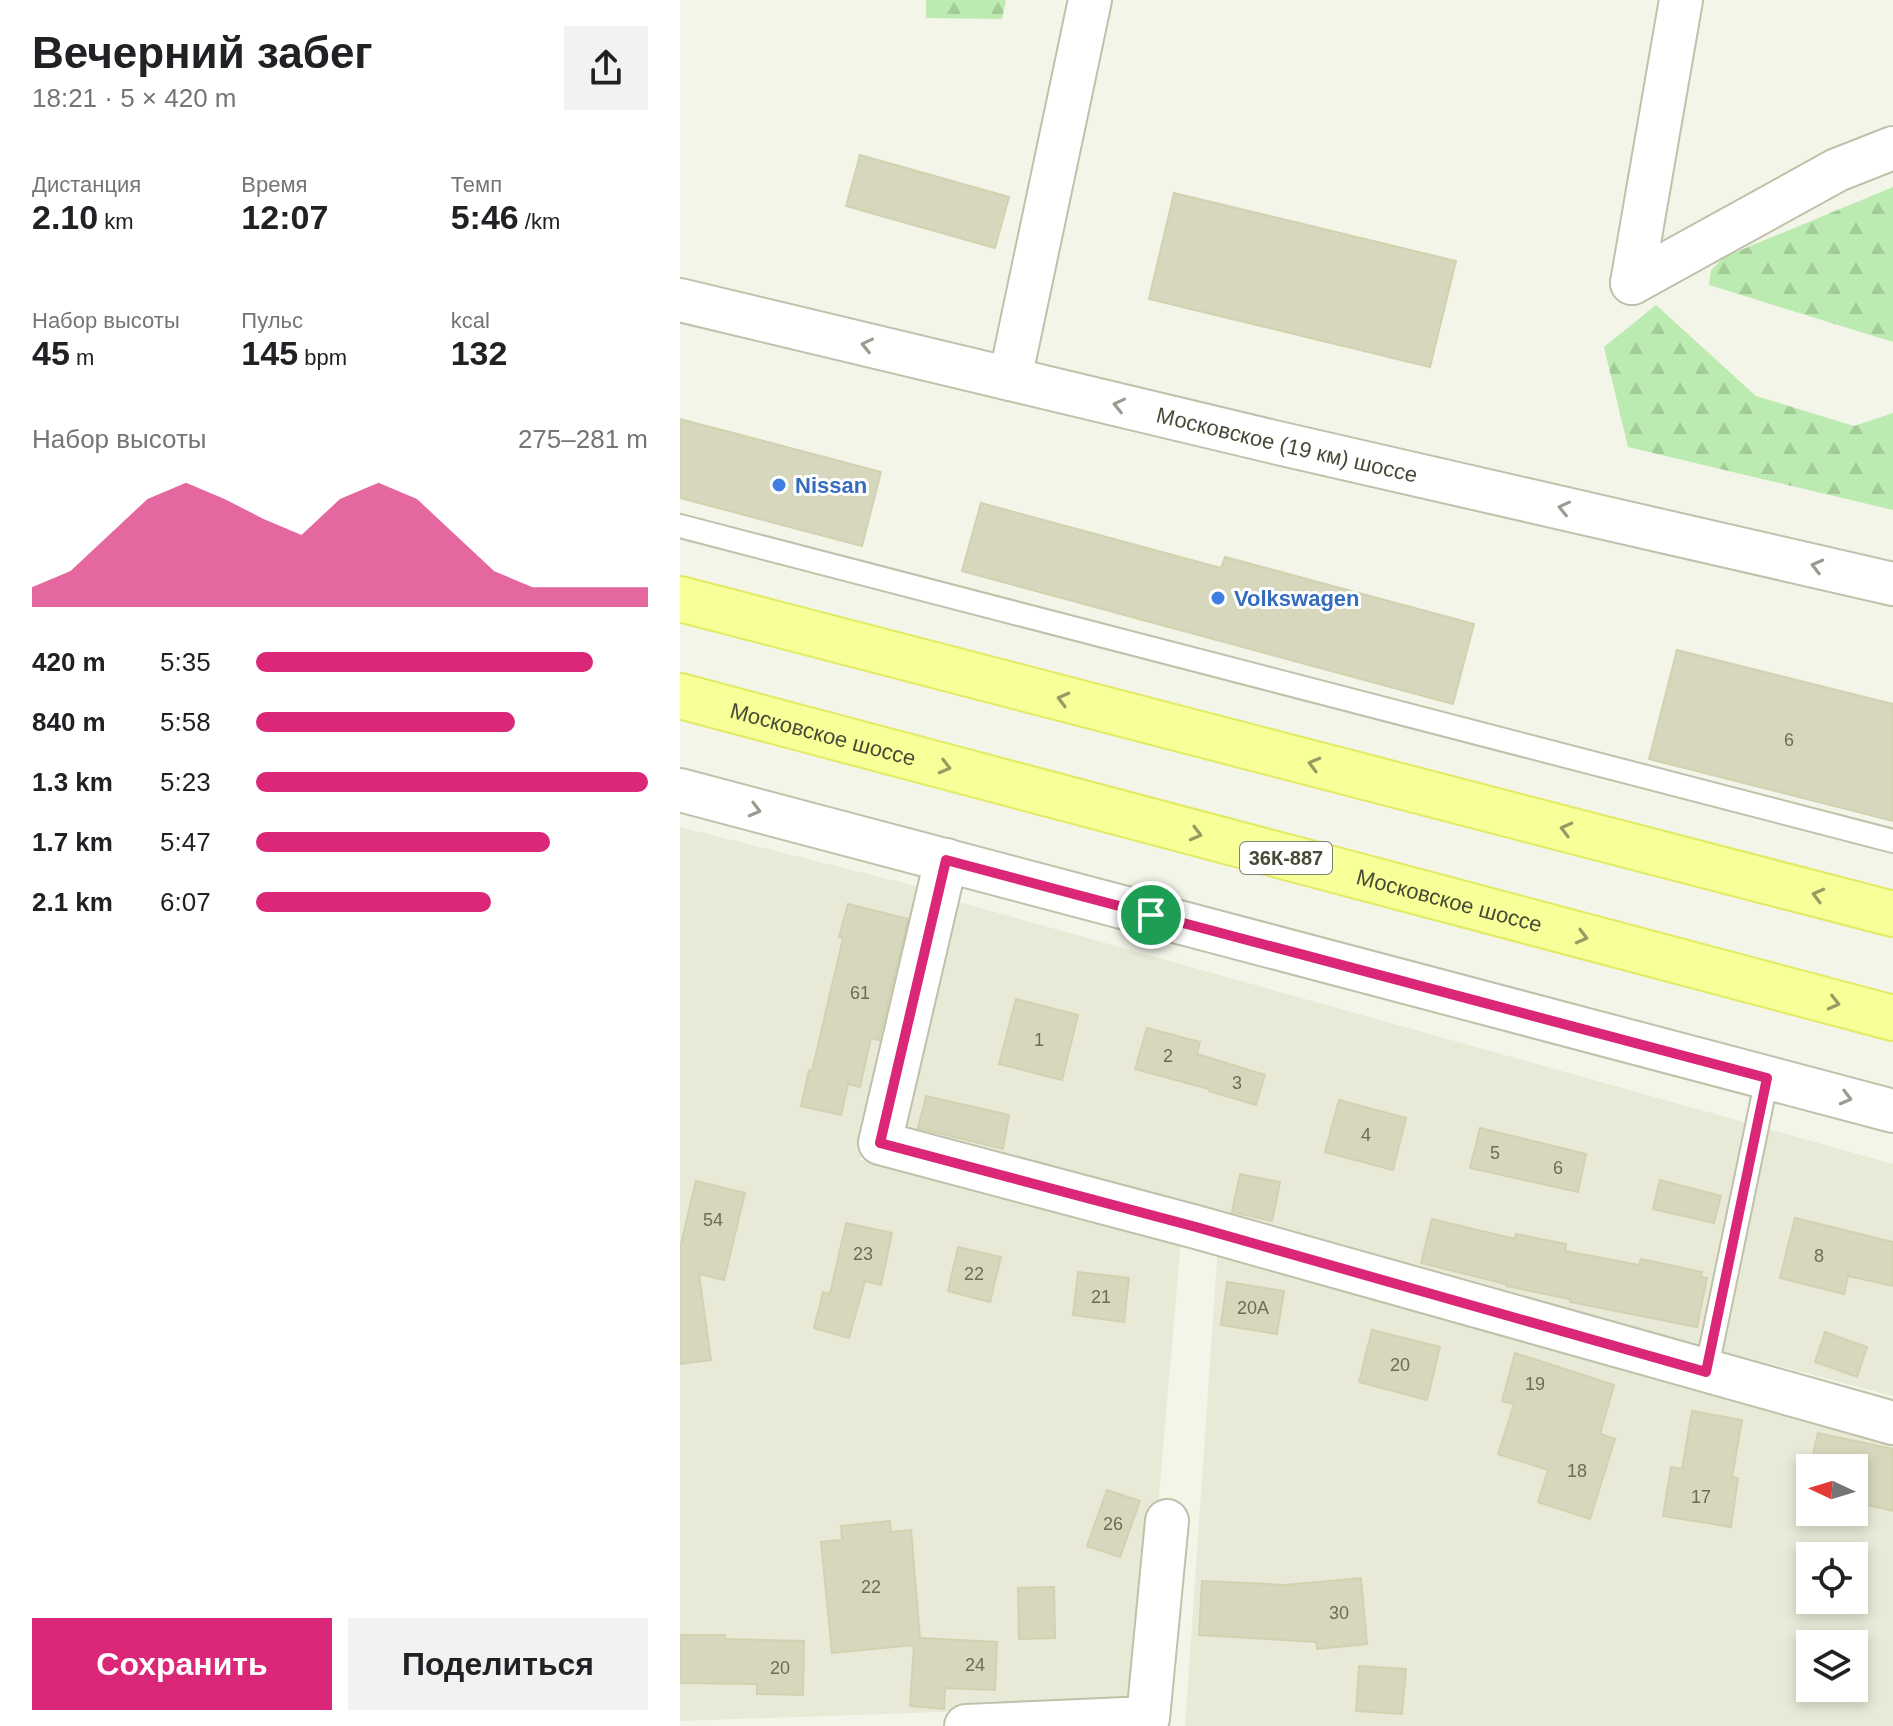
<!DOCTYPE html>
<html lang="ru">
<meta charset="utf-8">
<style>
body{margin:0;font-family:Helvetica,sans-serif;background:#f2f2f2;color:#202124;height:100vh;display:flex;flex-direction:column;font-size:30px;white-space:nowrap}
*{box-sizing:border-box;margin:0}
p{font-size:26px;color:#757577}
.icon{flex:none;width:44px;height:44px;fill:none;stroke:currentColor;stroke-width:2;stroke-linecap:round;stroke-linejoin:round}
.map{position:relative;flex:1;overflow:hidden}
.details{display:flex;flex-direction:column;background:#fff;width:680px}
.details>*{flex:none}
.needle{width:52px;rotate:274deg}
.buttons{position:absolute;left:1116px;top:1454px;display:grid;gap:16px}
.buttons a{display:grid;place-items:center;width:72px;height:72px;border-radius:0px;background:#fff;box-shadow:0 4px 12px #0003;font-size:40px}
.pin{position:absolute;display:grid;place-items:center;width:68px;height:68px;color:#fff;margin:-34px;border:4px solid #fff;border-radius:50%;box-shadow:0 2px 8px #0007}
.round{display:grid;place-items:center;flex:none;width:84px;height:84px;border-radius:0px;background:#f2f2f2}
.headline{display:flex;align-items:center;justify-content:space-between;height:136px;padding:0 32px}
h1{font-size:44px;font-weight:700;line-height:60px}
.stats{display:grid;grid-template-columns:repeat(3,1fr);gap:12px;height:136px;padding:8px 32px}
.stats div{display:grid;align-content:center}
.stats b{font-size:34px;font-weight:700}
.stats small{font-size:22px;font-weight:400}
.stats p{font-size:22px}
.chart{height:224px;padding:16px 32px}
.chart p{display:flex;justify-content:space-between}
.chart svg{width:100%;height:144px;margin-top:8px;fill:#db2777;opacity:.7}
.button{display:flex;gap:16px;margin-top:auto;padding:16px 32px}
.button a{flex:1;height:92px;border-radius:0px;background:#db2777;color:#fff;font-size:32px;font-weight:700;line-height:92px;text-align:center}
.button a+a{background:#f2f2f2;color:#202124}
ul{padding:0 32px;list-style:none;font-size:26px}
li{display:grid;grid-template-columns:128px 96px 1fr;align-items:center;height:60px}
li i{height:20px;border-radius:10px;background:#db2777}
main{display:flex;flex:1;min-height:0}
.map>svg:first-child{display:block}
</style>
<main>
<section class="details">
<div class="headline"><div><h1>Вечерний забег</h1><p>18:21 · 5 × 420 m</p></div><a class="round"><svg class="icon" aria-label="share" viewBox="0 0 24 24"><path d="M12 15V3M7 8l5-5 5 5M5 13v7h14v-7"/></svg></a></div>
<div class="stats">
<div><p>Дистанция</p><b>2.10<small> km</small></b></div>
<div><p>Время</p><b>12:07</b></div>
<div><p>Темп</p><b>5:46<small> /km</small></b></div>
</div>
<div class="stats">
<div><p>Набор высоты</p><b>45<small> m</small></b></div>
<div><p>Пульс</p><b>145<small> bpm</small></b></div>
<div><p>kcal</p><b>132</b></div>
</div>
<div class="chart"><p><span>Набор высоты</span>275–281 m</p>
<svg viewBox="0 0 160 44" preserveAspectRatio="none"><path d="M0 44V38L10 33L20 22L30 11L40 6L50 11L60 17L70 22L80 11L90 6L100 11L110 22L120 33L130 38L140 38L150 38L160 38V44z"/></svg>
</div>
<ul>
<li><b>420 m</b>5:35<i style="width:86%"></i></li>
<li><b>840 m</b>5:58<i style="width:66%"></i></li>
<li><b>1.3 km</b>5:23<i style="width:100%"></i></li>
<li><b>1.7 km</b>5:47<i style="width:75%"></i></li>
<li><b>2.1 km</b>6:07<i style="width:60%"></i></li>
</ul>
<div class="button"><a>Сохранить</a><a>Поделиться</a></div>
</section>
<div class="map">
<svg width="1213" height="1726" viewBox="0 0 1213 1726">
<defs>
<pattern id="forest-firs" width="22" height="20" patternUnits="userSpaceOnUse" patternTransform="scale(2)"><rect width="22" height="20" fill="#bbebb0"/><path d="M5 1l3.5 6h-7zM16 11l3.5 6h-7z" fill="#a2cb98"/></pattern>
</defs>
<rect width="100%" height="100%" fill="#f4f5e9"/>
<!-- residential -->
<path fill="#e8e9d7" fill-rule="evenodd" d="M 0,827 L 244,888 L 180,1160 L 501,1240 L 461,1705 L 0,1721 Z
M 272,900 L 1213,1164 L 1213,1396 L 212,1133 Z
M 538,1246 L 1213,1433 L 1213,1726 L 505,1726 ZM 1130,1468 L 1174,1468 L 1174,1512 L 1130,1512 ZM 1130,1556 L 1174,1556 L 1174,1600 L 1130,1600 ZM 1130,1644 L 1174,1644 L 1174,1688 L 1130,1688 Z"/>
<!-- forest -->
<path fill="url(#forest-firs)" d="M 246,0 L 326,0 L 322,19 L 246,18 Z
M 1213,187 L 1213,342 L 1029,285 L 1031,270 L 1044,257 Z
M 976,305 L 1076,396 L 1174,426 L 1213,413 L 1213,510 L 948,447 L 924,347 Z"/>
<!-- building -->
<path fill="#d7d7bd" stroke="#d2d2b0" stroke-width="2" d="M 180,155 L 329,197 L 315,248 L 166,206 Z
M 494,193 L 776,261 L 750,367 L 469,299 Z
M 0,419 L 201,472 L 182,546 L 0,498 Z
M 301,503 L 541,568 L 545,557 L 794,624 L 773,704 L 282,571 Z
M 997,650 L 1213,704 L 1213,821 L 969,759 Z
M 168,904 L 228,919 L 199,1040 L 191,1038 L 180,1087 L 168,1084 L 161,1115 L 121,1106 L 129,1070 L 132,1071 L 163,938 L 159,937 Z
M 336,999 L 398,1015 L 382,1080 L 319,1064 Z
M 467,1028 L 520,1042 L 517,1054 L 585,1075 L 576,1105 L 529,1091 L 529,1089 L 455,1069 Z
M 246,1096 L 329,1115 L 323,1149 L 238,1128 Z
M 659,1100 L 726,1118 L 713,1170 L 645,1152 Z
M 800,1128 L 906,1154 L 898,1192 L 790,1168 Z
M 560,1174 L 600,1182 L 592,1221 L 552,1212 Z
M 980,1180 L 1041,1196 L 1034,1223 L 973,1209 Z
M 16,1181 L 65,1193 L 44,1280 L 19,1274 L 31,1360 L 0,1364 L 0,1248 Z
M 1115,1218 L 1213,1242 L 1213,1286 L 1168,1276 L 1164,1294 L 1100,1278 Z
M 752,1219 L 835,1239 L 836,1234 L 886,1244 L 885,1251 L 959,1265 L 961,1259 L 1022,1272 L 1021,1277 L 1027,1278 L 1017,1327 L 890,1302 L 890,1299 L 826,1286 L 826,1284 L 741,1263 Z
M 166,1223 L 212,1233 L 201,1285 L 185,1281 L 169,1338 L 134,1328 L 143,1292 L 150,1294 Z
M 278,1247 L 321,1257 L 310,1302 L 268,1291 Z
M 398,1272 L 449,1278 L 444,1322 L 393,1315 Z
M 547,1282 L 604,1291 L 597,1334 L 541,1325 Z
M 692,1330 L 760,1347 L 747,1400 L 679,1382 Z
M 1145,1332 L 1187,1347 L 1177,1377 L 1135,1362 Z
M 835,1353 L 934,1385 L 920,1434 L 935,1439 L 910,1519 L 858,1502 L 868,1470 L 818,1454 L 834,1404 L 822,1401 Z
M 1012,1411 L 1062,1420 L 1052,1477 L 1058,1478 L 1051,1527 L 983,1516 L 991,1467 L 1002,1469 Z
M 1138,1433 L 1213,1449 L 1213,1511 L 1174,1502 L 1174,1468 L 1130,1468 Z
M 427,1490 L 460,1501 L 440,1557 L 407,1546 Z
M 210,1521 L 211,1532 L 231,1530 L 240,1638 L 317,1642 L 315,1690 L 265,1688 L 264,1709 L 230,1706 L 234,1645 L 152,1653 L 141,1542 L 162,1540 L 161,1526 Z
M 681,1578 L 687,1644 L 637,1649 L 636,1642 L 519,1635 L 522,1581 L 605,1585 Z
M 374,1587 L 375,1638 L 339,1639 L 338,1588 Z
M 0,1635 L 45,1635 L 45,1639 L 124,1641 L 123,1695 L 77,1694 L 77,1684 L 0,1683 Z
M 679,1666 L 726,1669 L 722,1714 L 676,1711 Z"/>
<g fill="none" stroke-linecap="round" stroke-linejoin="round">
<defs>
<path id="lane" d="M 0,526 L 1213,841
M 1026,1372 L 1087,1078"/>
<g id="street">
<path d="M 952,283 L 1157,170 L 1213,148"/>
<path d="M 952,283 L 1001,0"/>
<path id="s1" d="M 0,300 L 594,442 L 1213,584"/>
<path d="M 330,379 L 410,0"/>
<path d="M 0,790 L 1213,1111"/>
<path d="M 266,860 L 200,1143 L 516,1227 L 1213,1423"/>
<path d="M 286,1726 L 468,1718 L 487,1521"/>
</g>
<g id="primary">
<path d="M 0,599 L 1213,914"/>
<path id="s2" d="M 0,696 L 1213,1018"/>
</g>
</defs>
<!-- lane casing -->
<use href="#lane" stroke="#c0c1ab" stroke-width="26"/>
<!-- street casing -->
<use href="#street" stroke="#c0c1ab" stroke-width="46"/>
<!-- primary casing -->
<use href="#primary" stroke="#e1ea62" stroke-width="48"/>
<!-- lane -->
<use href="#lane" stroke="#fff" stroke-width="22"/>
<!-- street -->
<use href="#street" stroke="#fff" stroke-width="42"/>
<!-- primary -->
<use href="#primary" stroke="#f7ff98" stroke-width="44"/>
</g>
<!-- one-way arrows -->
<defs><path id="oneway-chevron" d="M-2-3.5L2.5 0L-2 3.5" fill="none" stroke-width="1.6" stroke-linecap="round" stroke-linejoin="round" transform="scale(2)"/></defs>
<g stroke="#9b9b91">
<use href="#oneway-chevron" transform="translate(187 345) rotate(-167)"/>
<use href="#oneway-chevron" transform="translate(439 405) rotate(-167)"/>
<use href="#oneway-chevron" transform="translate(884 508) rotate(-167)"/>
<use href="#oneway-chevron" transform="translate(1137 566) rotate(-166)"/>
<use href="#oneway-chevron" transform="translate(75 810) rotate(15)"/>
<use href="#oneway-chevron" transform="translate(1166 1098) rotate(15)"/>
</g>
<g stroke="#979b63">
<use href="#oneway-chevron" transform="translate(383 699) rotate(-165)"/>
<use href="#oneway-chevron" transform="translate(634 764) rotate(-165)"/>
<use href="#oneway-chevron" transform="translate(265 767) rotate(15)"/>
<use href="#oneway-chevron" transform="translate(886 829) rotate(-165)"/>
<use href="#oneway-chevron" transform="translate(516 834) rotate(15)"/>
<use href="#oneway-chevron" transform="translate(1138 895) rotate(-165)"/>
<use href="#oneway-chevron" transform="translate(902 937) rotate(15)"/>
<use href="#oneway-chevron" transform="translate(1154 1003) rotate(14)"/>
</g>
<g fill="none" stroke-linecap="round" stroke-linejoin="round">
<defs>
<path id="route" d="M 266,860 L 1087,1078 L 1026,1372 L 516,1227 L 200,1143 Z"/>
</defs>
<!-- route casing -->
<use href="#route" stroke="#fff" stroke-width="16"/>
<!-- route -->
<use href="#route" stroke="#db2777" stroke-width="10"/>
</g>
<!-- markers -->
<g fill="#3f7fe0" stroke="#fff" stroke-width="3">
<circle cx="99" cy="485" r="8"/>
<circle cx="538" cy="598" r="8"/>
</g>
<g text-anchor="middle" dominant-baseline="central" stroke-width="6" stroke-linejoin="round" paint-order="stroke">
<!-- number labels -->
<g font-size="18" fill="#6c6c58">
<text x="1109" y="740">6</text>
<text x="180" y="993">61</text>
<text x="359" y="1040">1</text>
<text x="488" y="1056">2</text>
<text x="557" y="1083">3</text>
<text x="686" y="1135">4</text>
<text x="815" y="1153">5</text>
<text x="878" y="1168">6</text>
<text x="33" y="1220">54</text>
<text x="183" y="1254">23</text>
<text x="1139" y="1256">8</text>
<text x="294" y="1274">22</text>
<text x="421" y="1297">21</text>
<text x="573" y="1308">20А</text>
<text x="720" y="1365">20</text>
<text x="855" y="1384">19</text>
<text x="897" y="1471">18</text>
<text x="1021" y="1497">17</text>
<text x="433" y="1524">26</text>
<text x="191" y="1587">22</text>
<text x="659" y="1613">30</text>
<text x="295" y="1665">24</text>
<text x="100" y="1668">20</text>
</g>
<!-- shield labels -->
<rect fill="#fff" stroke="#808073" stroke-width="2" x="560" y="842" width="92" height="32" rx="6"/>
<g font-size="20" font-weight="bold" fill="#494937">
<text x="606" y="858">36К-887</text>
</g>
<!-- street labels -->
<g font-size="22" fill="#494937" stroke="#fff">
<text stroke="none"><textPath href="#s1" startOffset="624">Московское (19 км) шоссе</textPath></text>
<text stroke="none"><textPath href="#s2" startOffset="148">Московское шоссе</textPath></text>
<text stroke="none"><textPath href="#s2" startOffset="796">Московское шоссе</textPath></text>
</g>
<!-- shop labels -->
<g font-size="22" font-weight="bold" fill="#366cbe" stroke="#fff" text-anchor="start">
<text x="115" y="485">Nissan</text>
<text x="554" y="598">Volkswagen</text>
</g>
</g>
</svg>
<div class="buttons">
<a><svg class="needle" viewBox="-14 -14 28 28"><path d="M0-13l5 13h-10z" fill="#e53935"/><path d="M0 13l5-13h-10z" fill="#757577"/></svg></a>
<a><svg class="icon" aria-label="locate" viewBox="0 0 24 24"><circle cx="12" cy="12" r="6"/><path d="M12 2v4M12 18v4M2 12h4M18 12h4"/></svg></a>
<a><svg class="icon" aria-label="layers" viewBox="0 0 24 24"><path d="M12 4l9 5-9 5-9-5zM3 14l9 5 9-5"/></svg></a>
</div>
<div class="pin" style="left:471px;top:915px;background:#1e9e55"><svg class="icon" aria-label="arrive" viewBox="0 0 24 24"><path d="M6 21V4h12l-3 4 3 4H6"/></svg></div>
</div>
</main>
